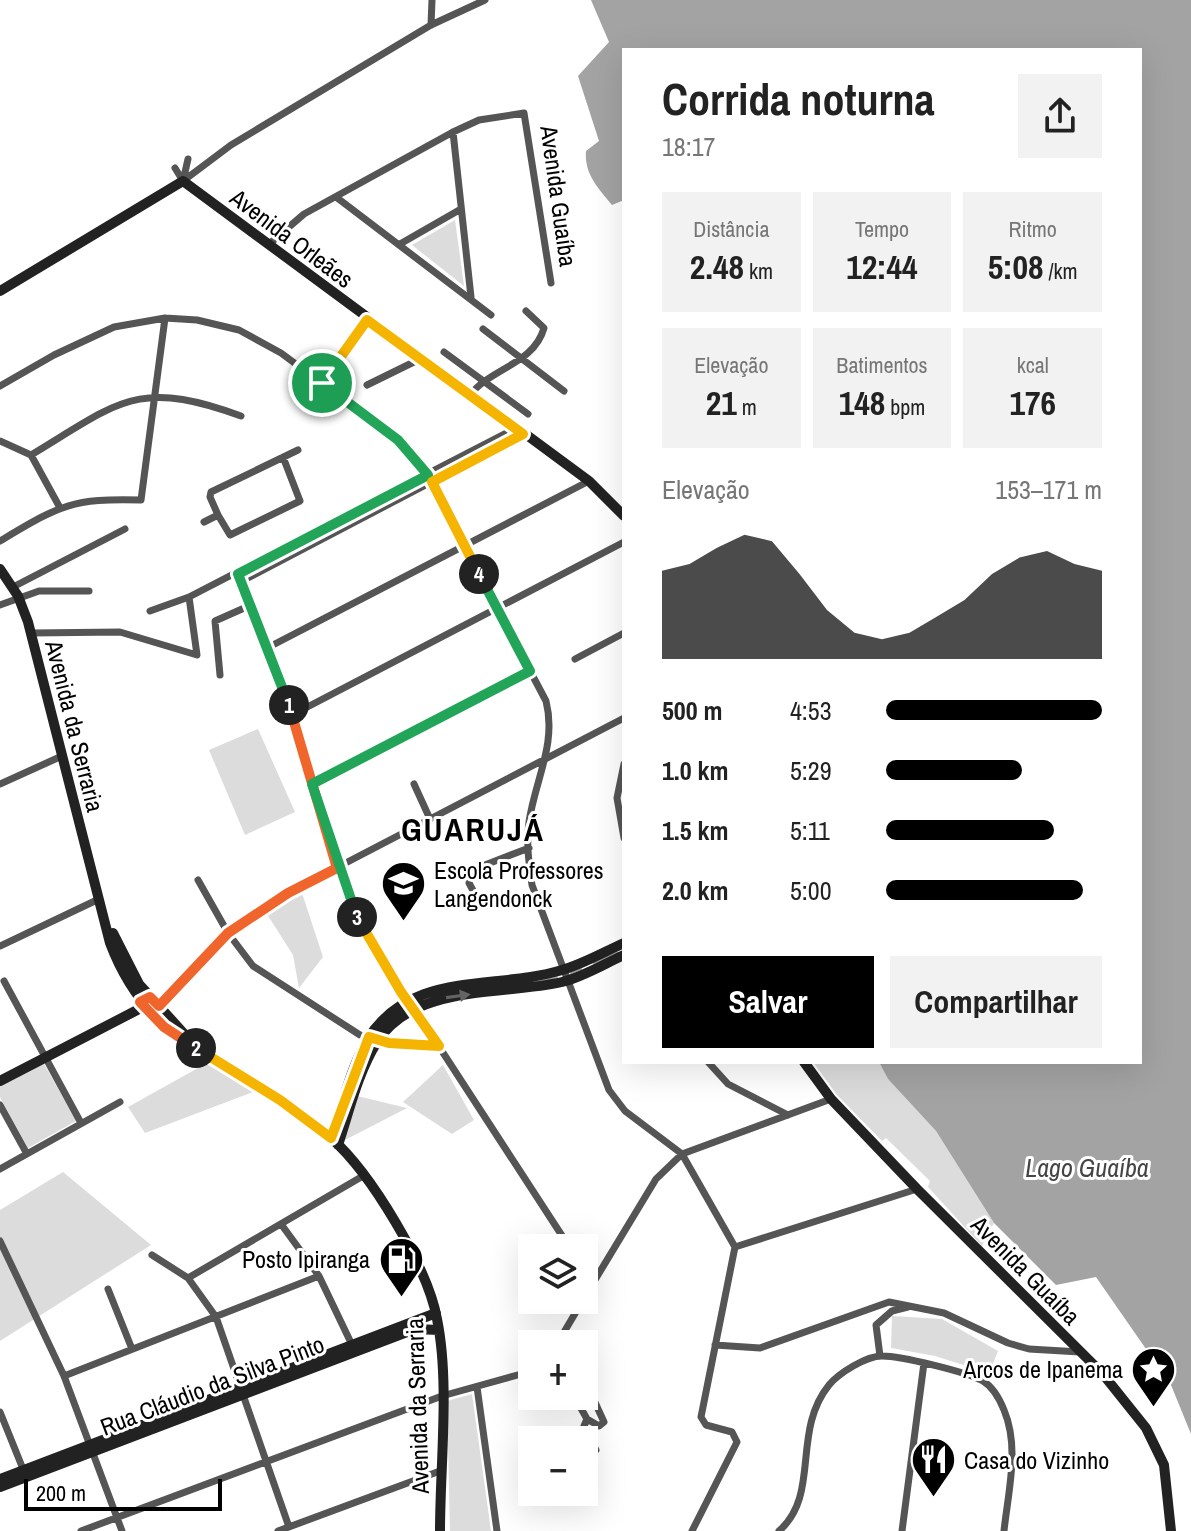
<!DOCTYPE html>
<html lang="pt">
<meta charset="utf-8">
<style>
body{margin:0;font-family:"Archivo Narrow",sans-serif;background:#f2f2f2;color:#222;height:100vh;display:flex;flex-direction:column;font-size:30px;white-space:nowrap}
*{box-sizing:border-box;margin:0}
p{font-size:26px;color:#767676}
.icon{flex:none;width:44px;height:44px;fill:none;stroke:currentColor;stroke-width:2;stroke-linecap:round;stroke-linejoin:round}
.map{position:relative;flex:1;overflow:hidden}
.details{position:absolute;left:622px;top:48px;width:520px;height:1016px;display:flex;flex-direction:column;background:#fff;border-radius:0px;box-shadow:0 8px 32px #0002}
.details>*{flex:none}
.controls{position:absolute;left:518px;top:1234px;display:grid;gap:16px}
.controls a{display:grid;place-items:center;width:80px;height:80px;border-radius:0px;background:#fff;box-shadow:0 8px 32px #0002;font-size:40px}
.scale{position:absolute;left:24px;bottom:20px;width:198px;box-sizing:border-box;padding-left:8px;border:4px solid #000;border-top:0;font-size:22px;line-height:28px;white-space:nowrap;color:#000;-webkit-text-stroke:6px #fff;paint-order:stroke}
.pin{position:absolute;display:grid;place-items:center;width:68px;height:68px;color:#fff;margin:-34px;border:4px solid #fff;border-radius:50%;box-shadow:0 2px 8px #0007}
.km{position:absolute;width:40px;height:40px;margin:-20px;border-radius:50%;background:#222;color:#fff;font-size:22px;line-height:40px;text-align:center}
.round{display:grid;place-items:center;flex:none;width:84px;height:84px;border-radius:0px;background:#f2f2f2}
.head{display:flex;align-items:center;justify-content:space-between;height:136px;padding:0 40px}
h1{font-size:44px;font-weight:700;line-height:60px}
.stats{display:grid;grid-template-columns:repeat(3,1fr);gap:12px;height:136px;padding:8px 40px}
.stats div{display:grid;align-content:center;border-radius:0px;background:#f2f2f2;text-align:center}
.stats b{font-size:34px;font-weight:700}
.stats small{font-size:22px;font-weight:400}
.stats p{font-size:22px}
.chart{height:224px;padding:16px 40px}
.chart p{display:flex;justify-content:space-between}
.chart svg{width:100%;height:144px;margin-top:8px;fill:#000;opacity:.7}
.cta{display:flex;gap:16px;margin-top:auto;padding:16px 40px}
.cta a{flex:1;height:92px;border-radius:0px;background:#000;color:#fff;font-size:32px;font-weight:700;line-height:92px;text-align:center}
.cta a+a{background:#f2f2f2;color:#222}
ul{padding:0 40px;list-style:none;font-size:26px}
li{display:grid;grid-template-columns:128px 96px 1fr;align-items:center;height:60px}
li i{height:20px;border-radius:10px;background:#000}
.map>svg:first-child{display:block}
</style>
<div class="map">
<svg width="1191" height="1531" viewBox="0 0 1191 1531">
<rect width="100%" height="100%" fill="#fff"/>
<!-- green -->
<path fill="#dcdcdc" d="M 455,220 L 464,286 L 412,245 Z
M 258,729 L 295,812 L 245,835 L 209,750 Z
M 301,890 L 323,957 L 299,988 L 293,955 L 265,911 Z
M 43,1062 L 76,1121 L 28,1148 L 0,1097 L 0,1086 Z
M 813,1062 L 879,1062 L 888,1079 L 936,1131 L 994,1223 L 982,1246 L 928,1187 L 930,1181 L 886,1138 L 882,1141 L 837,1095 Z
M 207,1063 L 253,1092 L 145,1133 L 128,1107 Z
M 443,1065 L 474,1120 L 452,1134 L 403,1102 Z
M 357,1096 L 407,1108 L 345,1140 L 344,1135 Z
M 63,1172 L 151,1245 L 0,1341 L 0,1210 Z
M 892,1316 L 942,1319 L 998,1351 L 989,1373 L 935,1356 L 891,1348 Z
M 472,1394 L 491,1531 L 450,1531 L 447,1401 Z"/>
<!-- water -->
<path fill="#a3a3a3" d="M 591,0 L 1191,0 L 1191,1434 L 1171,1385 L 1096,1277 L 1056,1285 L 994,1223 L 936,1131 L 888,1079 L 879,1062 L 1140,1062 L 1140,50 L 624,50 L 624,200 L 612,205 C 598,188 584,174 586,151 L 599,141 L 578,76 L 609,42 Z"/>
<g fill="none" stroke-linecap="round" stroke-linejoin="round">
<!-- stream -->
<path stroke="#a3a3a3" stroke-width="2" d="M 594,963 L 617,953
M 571,973 L 581,969
M 536,981 L 557,978"/>
<!-- street -->
<path stroke="#555" stroke-width="7" d="M 431,25 L 432,0
M 453,132 L 471,297
M 175,168 L 183,181 L 188,159
M 183,181 L 231,145 L 431,25 L 485,0
M 336,197 L 491,315
M 400,244 L 461,209
M 268,245 L 304,214 L 453,132 L 479,120 L 524,113 L 551,283
M 483,329 L 564,391
M 444,352 L 528,414
M 322,383 L 367,320
M 367,385 L 420,359
M 0,386 L 54,355 L 114,327 L 165,318 L 197,320 L 239,330 L 281,353 L 398,440 L 424,470 L 546,701 C 557,744 535,780 529,822 C 526,843 529,864 532,885 L 609,1090 L 625,1111 L 682,1154 L 735,1247 L 701,1417 L 706,1425 L 732,1432 L 737,1442 L 692,1531
M 470,395 C 491,368 534,364 544,328 L 526,311
M 0,441 L 31,455 L 59,506
M 31,455 C 119,402 137,378 241,416
M 218,515 L 210,497 L 211,492 L 298,450
M 204,522 L 218,515 L 230,535 L 300,501 L 283,457
M 0,541 C 59,506 70,498 141,500 L 165,318
M 238,574 C 295,684 315,811 360,925 L 570,1248
M 242,581 L 523,434
M 13,587 L 125,529
M 0,605 L 39,591 L 89,591
M 150,611 L 189,597
M 32,633 L 120,632 L 197,655 L 189,597 L 516,428
M 269,647 L 589,481
M 575,659 L 624,633
M 220,675 L 215,621 L 251,605
M 292,715 L 624,542
M 624,764 L 617,798 L 624,838
M 0,784 L 62,756
M 312,784 L 530,671
M 414,784 L 430,819
M 198,880 L 228,933 L 253,966 L 360,1035 L 389,1043 L 439,1046
M 477,898 L 469,883 L 472,870 L 529,848
M 0,946 L 99,899
M 4,981 L 81,1123
M 159,1006 L 228,933 L 288,893 L 624,718
M 708,1062 L 728,1084 L 788,1115
M 0,1105 L 27,1154
M 0,1169 L 120,1102
M 281,1224 L 319,1276 L 353,1347
M 0,1241 L 64,1376 L 122,1531
M 735,1247 L 917,1189
M 152,1255 L 188,1278 L 216,1317 L 289,1527
M 584,1268 L 593,1282
M 188,1278 L 363,1176
M 108,1289 L 132,1349
M 584,1298 L 656,1179 L 682,1154 L 831,1099
M 557,1344 L 583,1300
M 715,1345 L 760,1348 L 889,1302 L 944,1313 L 1008,1343 L 1029,1349 L 1080,1352
M 880,1356 L 876,1325 L 892,1311 L 908,1307
M 64,1376 L 319,1276
M 477,1387 L 497,1531
M 574,1396 L 587,1419 L 584,1426 L 596,1450 L 585,1458
M 0,1412 L 25,1474
M 587,1419 L 599,1426 L 604,1422 L 593,1398
M 81,1531 L 442,1396 L 525,1373 L 532,1367
M 278,1531 L 440,1471
M 779,1531 C 821,1494 791,1432 829,1385 C 839,1373 866,1356 882,1356 C 901,1356 967,1372 983,1381 C 993,1387 1000,1400 1004,1410 C 1020,1448 1008,1492 1004,1531
M 902,1531 L 924,1363"/>
<!-- secondary -->
<path stroke="#222" stroke-width="10" d="M 0,291 L 183,181 L 589,481 L 624,516
M 0,569 L 18,596 L 28,622 L 110,943 C 141,1025 191,1046 263,1089 C 286,1104 311,1120 331,1138 C 371,1173 428,1268 437,1319 C 450,1382 440,1466 440,1531
M 113,933 L 139,984 L 187,1037
M 804,1062 L 831,1099 L 917,1189 L 1102,1373 L 1146,1428 L 1164,1465 L 1171,1531
M 0,1081 L 143,1007
M 331,1138 C 342,1107 350,1069 367,1040 C 411,969 494,991 562,970 C 583,964 604,952 624,943
M 338,1145 C 349,1112 358,1072 377,1042 C 415,983 502,996 562,982 C 583,977 604,964 624,955
M 0,1479 L 436,1313
M 0,1487 L 415,1329 L 439,1330"/>
</g>
<!-- one-way arrows -->
<defs><path id="oneway-solid" d="M-6-.8H1V-3.2L6.5 0L1 3.2V.8H-6Z" transform="scale(2)"/></defs>
<use fill="#646464" href="#oneway-solid" transform="translate(458 996) rotate(-8)"/>
<g fill="none" stroke-linecap="round" stroke-linejoin="round">
<defs>
<path id="split-1" d="M 289,705 L 238,574 L 428,475 L 398,440 L 322,383"/>
<path id="split-2" d="M 196,1048 L 164,1027 L 140,1002 L 150,997 L 159,1006 L 228,933 L 288,893 L 337,868 L 289,705"/>
<path id="split-3" d="M 196,1048 L 280,1100 L 331,1138 L 369,1037 L 389,1043 L 439,1046 L 401,992 L 357,917"/>
<path id="split-4" d="M 357,917 L 312,784 L 530,671 L 479,574"/>
<path id="split-5" d="M 322,383 L 367,320 L 523,434 L 432,482 L 479,574"/>
</defs>
<!-- split-1 casing -->
<use href="#split-1" stroke="#fff" stroke-width="16"/>
<!-- split-2 casing -->
<use href="#split-2" stroke="#fff" stroke-width="16"/>
<!-- split-3 casing -->
<use href="#split-3" stroke="#fff" stroke-width="16"/>
<!-- split-4 casing -->
<use href="#split-4" stroke="#fff" stroke-width="16"/>
<!-- split-5 casing -->
<use href="#split-5" stroke="#fff" stroke-width="16"/>
<!-- split-1 -->
<use href="#split-1" stroke="#22a559" stroke-width="10"/>
<!-- split-2 -->
<use href="#split-2" stroke="#f0652b" stroke-width="10"/>
<!-- split-3 -->
<use href="#split-3" stroke="#f5b400" stroke-width="10"/>
<!-- split-4 -->
<use href="#split-4" stroke="#22a559" stroke-width="10"/>
<!-- split-5 -->
<use href="#split-5" stroke="#f5b400" stroke-width="10"/>
</g>
<!-- icons -->
<defs>
<symbol id="school-pin" viewBox="-11 -11 22 30"><path d="M0 17L-7.5 6A9.5 9.5 0 1 1 7.5 6Z" fill="#000" stroke="#fff"/><path d="M0-5L7-2L0 1L-7-2ZM-4 1L0 2.5L4 1V4Q0 6-4 4Z" fill="#fff"/></symbol>
<symbol id="fuel-pin" viewBox="-11 -11 22 30"><path d="M0 17L-7.5 6A9.5 9.5 0 1 1 7.5 6Z" fill="#000" stroke="#fff"/><path d="M-5.5-6h7V0h2V4h1.3V-2.5L3-4.5l.8-.8L6-3V5H2.5V1h-1V6h-7ZM-4.2-4.7v3.2H.2V-4.7Z" fill="#fff"/></symbol>
<symbol id="sight-pin" viewBox="-11 -11 22 30"><path d="M0 17L-7.5 6A9.5 9.5 0 1 1 7.5 6Z" fill="#000" stroke="#fff"/><path d="M0-6L1.8-2.2L6-1.7L2.9 1.2L3.7 5.4L0 3.3L-3.7 5.4L-2.9 1.2L-6-1.7L-1.8-2.2Z" fill="#fff"/></symbol>
<symbol id="restaurant-pin" viewBox="-11 -11 22 30"><path d="M0 17L-7.5 6A9.5 9.5 0 1 1 7.5 6Z" fill="#000" stroke="#fff"/><path d="M-5-6h1v4h1v-4h1v4h1v-4h1v5L-1.5 .5V6h-2V.5L-5-1ZM5-6V6H3V1.5H1.5Q1.5-4 5-6Z" fill="#fff"/></symbol>
</defs>
<g fill-rule="evenodd">
<use href="#school-pin" x="378" y="858" width="51" height="69"/>
<use href="#fuel-pin" x="376" y="1234" width="51" height="69"/>
<use href="#sight-pin" x="1128" y="1344" width="51" height="69"/>
<use href="#restaurant-pin" x="908" y="1434" width="51" height="69"/>
</g>
<g text-anchor="middle" dominant-baseline="central" stroke-width="6" stroke-linejoin="round" paint-order="stroke">
<!-- street labels -->
<g font-size="24" fill="#000" stroke="#fff">
<text transform="translate(559 196) rotate(82)">Avenida Guaíba</text>
<text transform="translate(292 238) rotate(37)">Avenida Orleães</text>
<text transform="translate(75 726) rotate(76)">Avenida da Serraria</text>
<text transform="translate(1026 1270) rotate(45)">Avenida Guaíba</text>
<text transform="translate(212 1385) rotate(-21)">Rua Cláudio da Silva Pinto</text>
<text transform="translate(417 1406) rotate(-92)">Avenida da Serraria</text>
</g>
<!-- poi labels -->
<g font-size="24" fill="#000" stroke="#fff" text-anchor="start">
<text x="434" y="870">Escola Professores<tspan x="434" dy="28">Langendonck</tspan></text>
<text x="370" y="1259" text-anchor="end">Posto Ipiranga</text>
<text x="1123" y="1369" text-anchor="end">Arcos de Ipanema</text>
<text x="964" y="1460">Casa do Vizinho</text>
</g>
<!-- water labels -->
<g font-size="26" font-style="italic" fill="#444" stroke="#fff">
<text x="1087" y="1167">Lago Guaíba</text>
</g>
<!-- district labels -->
<g font-size="32" font-weight="bold" letter-spacing="2" fill="#000" stroke="#fff">
<text x="473" y="829">GUARUJÁ</text>
</g>
</g>
</svg>
<div class="controls">
<a><svg class="icon" aria-label="layers" viewBox="0 0 24 24"><path d="M12 4l9 5-9 5-9-5zM3 14l9 5 9-5"/></svg></a>
<a>+</a>
<a>−</a>
</div>
<div class="scale">200 m</div>
<div class="pin" style="left:322px;top:383px;background:#1e9e55"><svg class="icon" aria-label="arrive" viewBox="0 0 24 24"><path d="M6 21V4h12l-3 4 3 4H6"/></svg></div>
<b class="km" style="left:289px;top:705px">1</b>
<b class="km" style="left:196px;top:1048px">2</b>
<b class="km" style="left:357px;top:917px">3</b>
<b class="km" style="left:479px;top:574px">4</b>
<section class="details">
<div class="head"><div><h1>Corrida noturna</h1><p>18:17</p></div><a class="round"><svg class="icon" aria-label="share" viewBox="0 0 24 24"><path d="M12 15V3M7 8l5-5 5 5M5 13v7h14v-7"/></svg></a></div>
<div class="stats">
<div><p>Distância</p><b>2.48<small> km</small></b></div>
<div><p>Tempo</p><b>12:44</b></div>
<div><p>Ritmo</p><b>5:08<small> /km</small></b></div>
</div>
<div class="stats">
<div><p>Elevação</p><b>21<small> m</small></b></div>
<div><p>Batimentos</p><b>148<small> bpm</small></b></div>
<div><p>kcal</p><b>176</b></div>
</div>
<div class="chart"><p><span>Elevação</span>153–171 m</p>
<svg viewBox="0 0 160 44" preserveAspectRatio="none"><path d="M0 44V17L10 15L20 10L30 6L40 8L50 18L60 29L70 36L80 38L90 36L100 31L110 26L120 18L130 13L140 11L150 15L160 17V44z"/></svg>
</div>
<ul>
<li><b>500 m</b>4:53<i style="width:100%"></i></li>
<li><b>1.0 km</b>5:29<i style="width:63%"></i></li>
<li><b>1.5 km</b>5:11<i style="width:78%"></i></li>
<li><b>2.0 km</b>5:00<i style="width:91%"></i></li>
</ul>
<div class="cta"><a>Salvar</a><a>Compartilhar</a></div>
</section>
</div>
